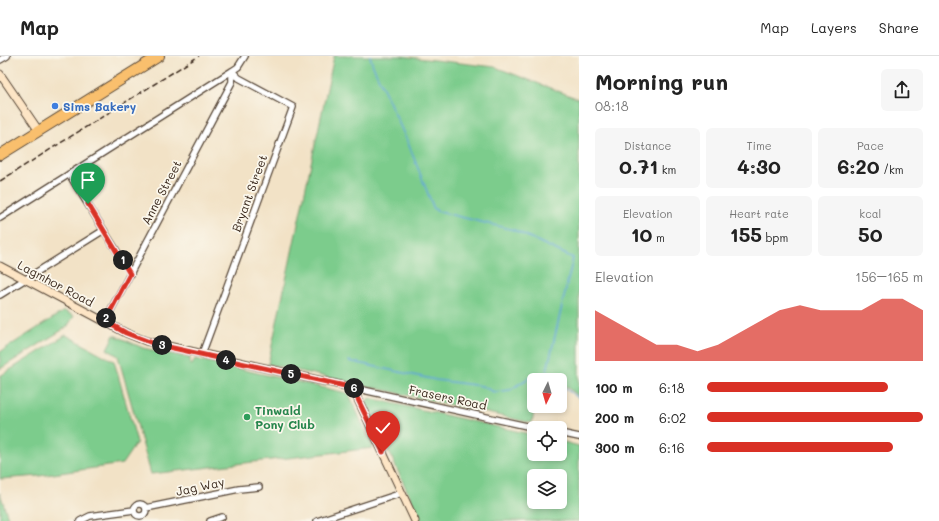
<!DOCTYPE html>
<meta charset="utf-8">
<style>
body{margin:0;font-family:Mali,sans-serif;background:#f6f6f6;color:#222;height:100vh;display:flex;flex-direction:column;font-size:15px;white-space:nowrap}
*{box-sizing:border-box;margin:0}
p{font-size:13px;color:#767676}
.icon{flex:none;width:22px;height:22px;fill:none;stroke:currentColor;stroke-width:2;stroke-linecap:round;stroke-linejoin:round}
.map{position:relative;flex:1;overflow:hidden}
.details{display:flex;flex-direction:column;background:#fff;width:360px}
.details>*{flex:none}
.needle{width:26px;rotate:185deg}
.fabs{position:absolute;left:527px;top:317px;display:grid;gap:8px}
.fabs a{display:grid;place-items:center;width:40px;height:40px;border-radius:6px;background:#fff;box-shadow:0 2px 6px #0003;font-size:20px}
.pin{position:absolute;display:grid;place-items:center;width:34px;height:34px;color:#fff;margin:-41px -17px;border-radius:50% 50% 50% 0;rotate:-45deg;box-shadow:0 0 4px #0007}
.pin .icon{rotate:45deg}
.km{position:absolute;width:20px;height:20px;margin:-10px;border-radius:50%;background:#222;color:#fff;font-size:11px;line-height:20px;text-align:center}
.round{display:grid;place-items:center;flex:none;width:42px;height:42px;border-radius:6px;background:#f6f6f6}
.overview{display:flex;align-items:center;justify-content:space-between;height:68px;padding:0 16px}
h1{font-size:22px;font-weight:700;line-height:30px}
.stats{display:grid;grid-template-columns:repeat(3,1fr);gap:6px;height:68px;padding:4px 16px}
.stats div{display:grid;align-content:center;border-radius:6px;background:#f6f6f6;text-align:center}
.stats b{font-size:20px;font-weight:700}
.stats small{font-size:11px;font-weight:400}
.stats p{font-size:11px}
.chart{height:112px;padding:8px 16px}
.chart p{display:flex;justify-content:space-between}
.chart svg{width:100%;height:72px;margin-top:4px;fill:#d93025;opacity:.7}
ul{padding:0 16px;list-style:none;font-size:13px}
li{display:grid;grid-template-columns:64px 48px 1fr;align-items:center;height:30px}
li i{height:10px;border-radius:5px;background:#d93025}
header{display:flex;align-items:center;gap:24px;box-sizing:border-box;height:56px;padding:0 20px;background:#fff;border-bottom:1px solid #e0e0e0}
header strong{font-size:19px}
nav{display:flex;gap:22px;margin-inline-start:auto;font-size:14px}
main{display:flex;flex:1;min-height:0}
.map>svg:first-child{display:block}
</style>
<header>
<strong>Map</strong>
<nav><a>Map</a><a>Layers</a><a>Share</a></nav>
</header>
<main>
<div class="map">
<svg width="579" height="465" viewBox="0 0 579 465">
<rect width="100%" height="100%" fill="#fbf7ec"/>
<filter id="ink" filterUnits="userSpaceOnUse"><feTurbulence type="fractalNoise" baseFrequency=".025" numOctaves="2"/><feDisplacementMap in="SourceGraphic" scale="8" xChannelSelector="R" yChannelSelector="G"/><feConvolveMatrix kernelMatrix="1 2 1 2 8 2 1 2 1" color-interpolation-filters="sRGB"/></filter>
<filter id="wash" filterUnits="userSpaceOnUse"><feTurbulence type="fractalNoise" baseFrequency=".012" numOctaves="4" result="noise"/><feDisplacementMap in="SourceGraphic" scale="16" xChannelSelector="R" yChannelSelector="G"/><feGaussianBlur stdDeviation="0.9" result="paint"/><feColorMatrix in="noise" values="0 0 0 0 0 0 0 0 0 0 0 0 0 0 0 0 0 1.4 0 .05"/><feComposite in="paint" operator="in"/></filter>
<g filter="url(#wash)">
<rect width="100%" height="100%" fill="#f2e2c6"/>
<!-- green -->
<path fill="#7ccc8c" stroke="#5c7b55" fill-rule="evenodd" d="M 334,0 L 400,0 L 495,11 L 579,43 L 579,340 L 560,326 L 560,324 C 552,322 543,324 534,324 L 534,350 L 535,350 L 532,367 L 268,308 Z
M 64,255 L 74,260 L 67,271 L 0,313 L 0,296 Z
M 66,279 L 114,305 L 137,386 L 122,408 L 39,420 L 0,423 L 0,320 Z
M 114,279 L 143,292 L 190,302 L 190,309 L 192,309 L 195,303 L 347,337 L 349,338 L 373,392 L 151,418 L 118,300 L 107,293 Z
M 369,342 L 534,379 L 534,398 L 560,398 L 560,385 L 579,390 L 579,465 L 421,465 L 366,346 ZM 534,420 L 560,420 L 560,446 L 534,446 Z
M 0,437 L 9,465 L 0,465 Z"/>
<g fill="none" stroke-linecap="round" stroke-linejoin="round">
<!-- stream -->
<path stroke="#61a6d7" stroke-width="1.5" d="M 370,0 L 373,10 L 408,87 L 434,153 L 440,156 L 514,174 L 573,202 L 546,319 L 553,324
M 349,305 L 436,324 L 482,330 L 494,336 L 510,334 L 527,323 L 546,319
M 560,329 L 579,342"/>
</g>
</g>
<g filter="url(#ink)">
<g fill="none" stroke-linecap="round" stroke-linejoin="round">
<defs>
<path id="street" d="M 0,4 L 7,0
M 69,118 L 131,218
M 0,162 L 232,15 L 238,11 L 245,0
M 0,239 L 104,174
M 105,265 L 232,26 L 232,15
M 202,298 L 293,51 L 239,22 L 232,15
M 354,332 L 536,372
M 560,377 L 579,381
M134 454a6 6 0 1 1 12 0a6 6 0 1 1-12 0Z
M 146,452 L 239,433 L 259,431
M 80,465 L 90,460 L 134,454
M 210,465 L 222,461
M 317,465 L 402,437"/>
<path id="secondary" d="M 0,18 L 39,75
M 0,210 L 126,277 L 146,285 L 354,332 L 354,335 L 415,465"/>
<path id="highway" d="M 0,99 L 159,0"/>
</defs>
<!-- street casing -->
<use href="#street" stroke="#564637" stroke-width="8"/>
<!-- secondary casing -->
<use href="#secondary" stroke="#564637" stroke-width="9"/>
<!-- highway casing -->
<use href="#highway" stroke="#564637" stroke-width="12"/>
<!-- street -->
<use href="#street" stroke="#fff" stroke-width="5.5"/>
<!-- secondary -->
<use href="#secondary" stroke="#fde5c5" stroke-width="7"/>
<!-- highway -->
<use href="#highway" stroke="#f9bf6d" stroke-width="10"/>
<!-- rail -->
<path stroke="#3b2a1e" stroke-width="1.5" stroke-dasharray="6 3" stroke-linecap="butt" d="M 0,125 L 199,0"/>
</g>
</g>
<g fill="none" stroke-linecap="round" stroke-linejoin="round" filter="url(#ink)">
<defs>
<path id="route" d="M 88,148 L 130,218 L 105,265 L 126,277 L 155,288 L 354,332 L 354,335 L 383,396"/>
</defs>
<!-- route casing -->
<use href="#route" stroke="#fff" stroke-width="8"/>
<!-- route -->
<use href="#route" stroke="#d93025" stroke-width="5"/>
</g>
<!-- markers -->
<circle fill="#3f7fe0" stroke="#fbf7ec" stroke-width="1.5" cx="55" cy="50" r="4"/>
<circle fill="#2e9e5b" stroke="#fbf7ec" stroke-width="1.5" cx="247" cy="361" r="4"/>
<g text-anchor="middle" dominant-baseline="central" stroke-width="3.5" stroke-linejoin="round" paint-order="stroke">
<!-- shop labels -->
<g font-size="12" font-weight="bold" fill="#366cbe" stroke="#fbf7ec" text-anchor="start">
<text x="63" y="50">Sims Bakery</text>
</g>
<!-- street labels -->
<g font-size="12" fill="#3b2a1e" stroke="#fbf7ec">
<text transform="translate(161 136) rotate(-62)">Anne Street</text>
<text transform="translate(249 137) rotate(-70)">Bryant Street</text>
<text transform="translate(56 227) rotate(28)">Lagmhor Road</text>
<text transform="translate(448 341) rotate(12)">Frasers Road</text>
<text transform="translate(200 430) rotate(-12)">Jag Way</text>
</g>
<!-- leisure labels -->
<g font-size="12" font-weight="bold" fill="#27864d" stroke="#fbf7ec" text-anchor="start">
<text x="255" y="354">Tinwald<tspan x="255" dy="14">Pony Club</tspan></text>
</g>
</g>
</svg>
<div class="fabs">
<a><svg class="needle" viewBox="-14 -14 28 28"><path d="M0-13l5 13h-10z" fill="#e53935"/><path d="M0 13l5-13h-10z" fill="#767676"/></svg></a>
<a><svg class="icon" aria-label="locate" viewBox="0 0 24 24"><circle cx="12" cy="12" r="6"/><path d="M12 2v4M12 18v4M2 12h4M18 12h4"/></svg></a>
<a><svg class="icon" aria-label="layers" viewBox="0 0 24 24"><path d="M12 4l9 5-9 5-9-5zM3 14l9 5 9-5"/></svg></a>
</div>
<div class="pin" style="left:88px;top:148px;background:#1e9e55"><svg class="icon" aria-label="arrive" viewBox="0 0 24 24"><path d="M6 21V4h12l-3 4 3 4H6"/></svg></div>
<div class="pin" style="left:383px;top:396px;background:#d93025"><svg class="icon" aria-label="check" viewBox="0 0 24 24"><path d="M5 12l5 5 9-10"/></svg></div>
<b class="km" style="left:123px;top:204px">1</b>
<b class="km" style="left:106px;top:262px">2</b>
<b class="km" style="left:162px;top:289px">3</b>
<b class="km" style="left:226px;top:304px">4</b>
<b class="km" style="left:291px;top:318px">5</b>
<b class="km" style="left:354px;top:332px">6</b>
</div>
<section class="details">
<div class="overview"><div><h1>Morning run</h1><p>08:18</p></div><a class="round"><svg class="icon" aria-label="share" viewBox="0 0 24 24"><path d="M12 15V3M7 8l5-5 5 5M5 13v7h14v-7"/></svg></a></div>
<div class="stats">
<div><p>Distance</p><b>0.71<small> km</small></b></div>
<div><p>Time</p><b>4:30</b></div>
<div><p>Pace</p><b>6:20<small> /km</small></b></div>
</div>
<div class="stats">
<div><p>Elevation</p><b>10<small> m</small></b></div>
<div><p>Heart rate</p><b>155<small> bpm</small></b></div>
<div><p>kcal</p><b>50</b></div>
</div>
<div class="chart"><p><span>Elevation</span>156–165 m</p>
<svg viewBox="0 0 160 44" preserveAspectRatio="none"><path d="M0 44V13L10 20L20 27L30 34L40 34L50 38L60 34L70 27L80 20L90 13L100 10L110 13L120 13L130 13L140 6L150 6L160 13V44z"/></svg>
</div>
<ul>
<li><b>100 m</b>6:18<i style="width:84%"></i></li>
<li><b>200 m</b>6:02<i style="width:100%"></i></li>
<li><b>300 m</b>6:16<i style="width:86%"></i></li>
</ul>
</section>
</main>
